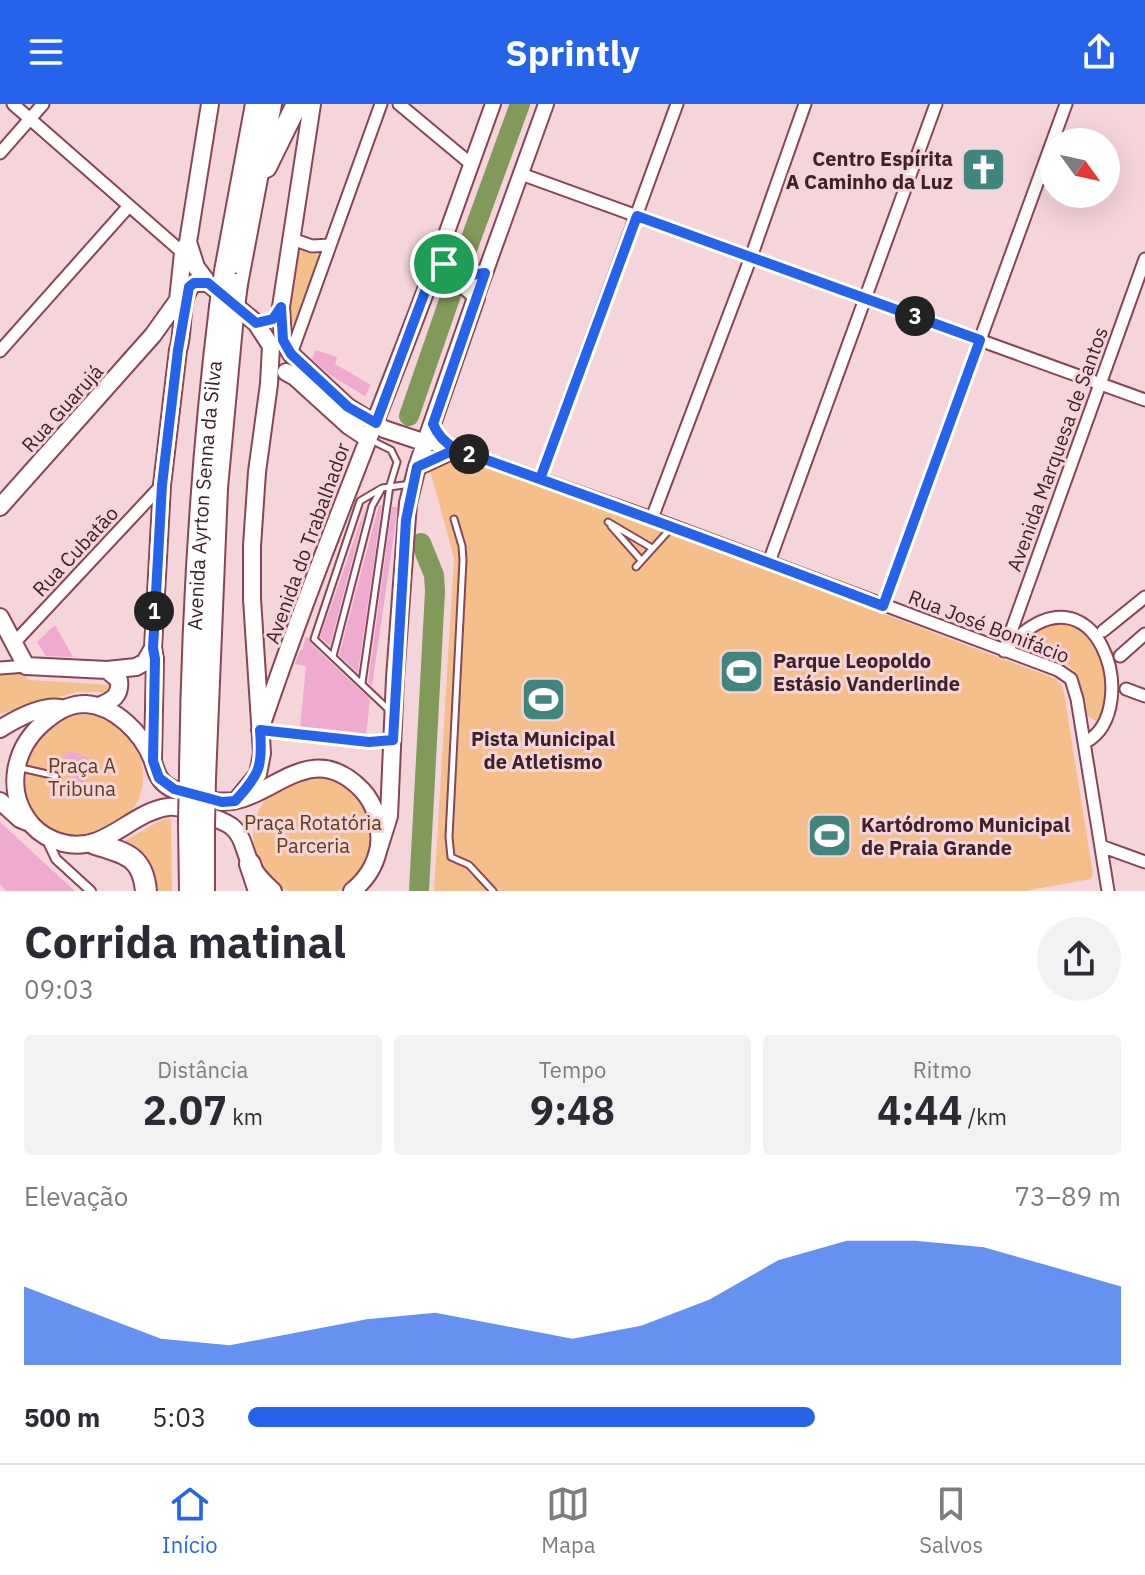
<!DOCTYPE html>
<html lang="pt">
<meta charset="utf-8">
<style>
body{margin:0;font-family:"IBM Plex Sans",sans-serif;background:#f2f2f3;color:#2b2b33;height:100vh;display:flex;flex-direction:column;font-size:30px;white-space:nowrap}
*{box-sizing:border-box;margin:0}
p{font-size:26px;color:#7c7c81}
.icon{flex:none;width:44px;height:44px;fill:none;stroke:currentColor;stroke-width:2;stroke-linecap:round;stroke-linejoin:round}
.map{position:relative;height:787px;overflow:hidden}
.panel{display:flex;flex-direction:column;background:#fff;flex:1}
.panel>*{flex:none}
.needle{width:52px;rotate:123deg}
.buttons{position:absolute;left:1040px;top:24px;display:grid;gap:16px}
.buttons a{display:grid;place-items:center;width:80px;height:80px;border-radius:50%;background:#fff;box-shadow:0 8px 32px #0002;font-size:40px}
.pin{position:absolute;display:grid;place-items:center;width:68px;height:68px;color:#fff;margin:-34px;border:4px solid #fff;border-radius:50%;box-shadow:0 2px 8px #0007}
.km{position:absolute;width:40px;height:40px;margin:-20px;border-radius:50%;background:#222;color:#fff;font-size:22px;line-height:40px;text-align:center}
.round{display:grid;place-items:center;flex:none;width:84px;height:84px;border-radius:42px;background:#f2f2f3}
.headline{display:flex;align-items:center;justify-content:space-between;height:136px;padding:0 24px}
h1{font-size:44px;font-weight:700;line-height:60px}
.metrics{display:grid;grid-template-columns:repeat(3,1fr);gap:12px;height:136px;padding:8px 24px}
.metrics div{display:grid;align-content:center;border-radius:8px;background:#f2f2f3;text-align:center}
.metrics b{font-size:40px;font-weight:700}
.metrics small{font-size:22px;font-weight:400}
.metrics p{font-size:22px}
.chart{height:224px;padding:16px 24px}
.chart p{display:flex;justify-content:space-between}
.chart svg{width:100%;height:144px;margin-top:8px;fill:#2563eb;opacity:.7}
ul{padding:0 24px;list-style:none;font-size:26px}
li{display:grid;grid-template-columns:128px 96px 1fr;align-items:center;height:60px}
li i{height:20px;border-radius:10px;background:#2563eb}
header{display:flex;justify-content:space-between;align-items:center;height:104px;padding:0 24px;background:#2563eb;color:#fff;font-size:36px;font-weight:700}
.dock{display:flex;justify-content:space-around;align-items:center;height:112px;border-top:2px solid #e1e1e2;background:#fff;font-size:22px;color:#7c7c81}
.dock a{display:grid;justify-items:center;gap:4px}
.dock .current{color:#2563eb}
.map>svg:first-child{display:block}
</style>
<header><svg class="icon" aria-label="menu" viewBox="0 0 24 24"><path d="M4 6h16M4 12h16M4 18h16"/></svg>Sprintly<svg class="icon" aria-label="share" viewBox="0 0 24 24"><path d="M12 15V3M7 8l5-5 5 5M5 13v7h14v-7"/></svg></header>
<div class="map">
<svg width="1145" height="787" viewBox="0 0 1145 787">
<rect width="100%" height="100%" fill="#f5d4da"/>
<!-- green -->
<path fill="#f5bf8b" d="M 300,146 L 317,150 L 318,154 L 294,219 L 289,224 L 286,220 L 296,152 Z
M 460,355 L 625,412 L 1056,575 L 1063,583 L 1093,770 L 1091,775 L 1024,787 L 434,787 L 454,454 L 430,366 Z
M 1062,516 C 1073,520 1088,522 1098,529 C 1128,551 1120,589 1103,616 L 1094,616 L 1084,609 C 1081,596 1082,582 1076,570 C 1066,552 1039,556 1027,539 C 1028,521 1047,520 1062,516 Z
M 21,567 L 29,576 L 112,581 L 106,588 L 77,588 L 0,610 L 0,569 Z
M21 672a61 61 0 1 1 122 0a61 61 0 1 1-122 0Z
M253 732a60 60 0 1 1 120 0a60 60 0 1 1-120 0Z
M 171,714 L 172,787 L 158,787 C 155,764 144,749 123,738 L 161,716 Z"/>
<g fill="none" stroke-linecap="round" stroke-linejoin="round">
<!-- river -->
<path stroke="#829a59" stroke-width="20" d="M 461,162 L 520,0
M 409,312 L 453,185
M 419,787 L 435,487 L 434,471 L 421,439"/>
</g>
<!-- building -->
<path fill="#efaad0" d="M 316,246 L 337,253 L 335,260 L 371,281 L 365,292 L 330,271 L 312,255 Z
M 367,399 L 330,542 L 320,533 Z
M 379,401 L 382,401 L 358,569 L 339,551 Z
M 392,403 L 397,403 L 396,416 L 372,582 L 368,578 Z
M 55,521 L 73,553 L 46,552 L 37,538 Z
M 305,533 L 309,534 L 310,539 L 370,595 L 366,632 L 300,624 L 306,562 L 295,560 L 300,546 L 303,546 Z
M 71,647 L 87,653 L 90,658 L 81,684 L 70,680 L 73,672 L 63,669 L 65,663 L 60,662 L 65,650 Z
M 0,718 L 39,754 L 75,787 L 6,787 L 0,780 Z"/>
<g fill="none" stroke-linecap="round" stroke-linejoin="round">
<defs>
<path id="service" d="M 454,415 L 462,442 L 463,456 L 449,733 L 451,753 L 469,761 L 493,787
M 608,418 L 652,444
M 611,422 L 641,456
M 636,463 L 672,423
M 333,552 L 372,402 L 381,386
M 362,579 L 390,381 L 397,358 L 391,346 L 373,337
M 388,605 L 314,535 L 360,397 L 382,384 L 411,380
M 265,626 L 369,638 L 391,636
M 21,664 L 56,672"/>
<path id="pedestrian" d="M 47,736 L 56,755 L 91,787"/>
<path id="minor" d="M 13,0 L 183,149
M 399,0 L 471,60
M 0,49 L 43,0
M 521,70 L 1145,296
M 292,135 L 312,142 L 330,141
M 0,247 L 129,102
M 291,250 L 381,0
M 426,339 L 456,345 L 652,414 L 1058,566 L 1071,575 L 1077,595 L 1108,787
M 540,375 L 677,0
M 652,414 L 751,153 L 805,0
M 769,458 L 936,0
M 883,502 L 1066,0
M 1103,527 L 1145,493
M 14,539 L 161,382
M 1007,544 C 1096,448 1145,605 1086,638
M 1004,547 L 1145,155
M 1120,552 L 1145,530
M 0,564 L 26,562
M 1126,585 L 1145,592
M 1101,742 L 1145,758"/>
<path id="tertiary" d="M 439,150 C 448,167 467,175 485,169
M 429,178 L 493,0
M 476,194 L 546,0"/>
<path id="secondary" d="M 312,0 L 281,203 L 283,236 L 291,250 L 348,303 L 384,325 L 426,339
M 188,138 L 196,163 L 208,179 L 256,219 L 271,242 L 269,280 L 257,368 L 252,442 L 252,495 L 262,649 L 258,670 L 239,693
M 286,268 L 295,273 L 349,322 L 367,334
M 417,363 L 456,345
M 0,403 L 153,231 L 178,196 L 183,149 L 188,138 L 210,0
M 0,513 L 26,562 L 107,566 L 136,563 L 145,558 L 153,544
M 99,602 C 113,596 121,592 119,576 L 107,566
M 0,625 C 16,615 41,601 60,604
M 260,626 C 311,474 373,327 429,178 C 446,173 467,178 476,194 L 417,363 L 408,399 L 395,574 L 389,712 L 378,747
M 153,654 L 155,555 L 153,544 L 162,381 L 178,246 C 185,227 178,193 194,179 L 208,179
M 0,697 L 20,715 L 27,718
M 273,787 C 264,779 255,770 250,759 C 244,746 243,731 231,722 C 221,715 180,701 168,703 C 130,708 105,750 63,739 C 51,736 40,730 32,721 C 3,687 14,641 48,615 C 59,606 70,600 86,600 C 115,602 142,629 152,655 C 156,666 157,674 166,681 C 178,690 198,692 212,696 C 264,710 305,627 362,686 C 376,701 381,722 379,742 C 376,760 366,776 352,787"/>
<g id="motorway">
<path d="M 266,63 L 297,0"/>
<path d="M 225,167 L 256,0"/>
<path d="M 237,180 L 271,0"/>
<path id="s1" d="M 190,669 C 192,513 201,358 220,203"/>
<path d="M 205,674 L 217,384 L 233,211"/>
<path d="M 189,719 L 190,787"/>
<path d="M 204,723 L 204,787"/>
<path d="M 95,740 C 125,749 143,752 146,787"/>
<path d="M 250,760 L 259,787"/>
</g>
</defs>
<!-- service casing -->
<use href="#service" stroke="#884555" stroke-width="9"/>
<!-- pedestrian casing -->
<use href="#pedestrian" stroke="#884555" stroke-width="12"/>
<!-- minor casing -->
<use href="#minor" stroke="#884555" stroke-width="15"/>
<!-- tertiary casing -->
<use href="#tertiary" stroke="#884555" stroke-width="18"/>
<!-- secondary casing -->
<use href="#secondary" stroke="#884555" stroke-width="20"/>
<!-- motorway casing -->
<use href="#motorway" stroke="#884555" stroke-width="24"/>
<!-- service -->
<use href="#service" stroke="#fff" stroke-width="5"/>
<!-- pedestrian -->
<use href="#pedestrian" stroke="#fff" stroke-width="8"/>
<!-- minor -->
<use href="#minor" stroke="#fff" stroke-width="11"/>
<!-- tertiary -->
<use href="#tertiary" stroke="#fff" stroke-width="14"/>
<!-- secondary -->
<use href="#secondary" stroke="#fff" stroke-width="16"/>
<!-- motorway -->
<use href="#motorway" stroke="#fff" stroke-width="20"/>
<defs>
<path id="motorway-bridge" d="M 220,203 L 225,167
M 233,211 L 237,180
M 189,719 L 190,669
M 204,723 L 205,674"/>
</defs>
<!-- motorway-bridge casing -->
<use href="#motorway-bridge" stroke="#884555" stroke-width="24" stroke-linecap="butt"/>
<!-- motorway-bridge -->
<use href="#motorway-bridge" stroke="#fff" stroke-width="20"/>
</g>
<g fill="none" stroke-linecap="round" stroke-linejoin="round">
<defs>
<path id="route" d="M 444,160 L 439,150 L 376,319 L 348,303 L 291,250 L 283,236 L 281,203 L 273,215 L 256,219 L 208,179 L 194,179 L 189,183 L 178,246 L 162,381 L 153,544 L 155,555 L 153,657 L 159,674 L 174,685 L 222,698 L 235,697 C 260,670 263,662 260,626 L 369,638 L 393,636 L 406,416 L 417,363 L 456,345 C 599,396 742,448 883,502 L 980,236 L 637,112 L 540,375 L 456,345 C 445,339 438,332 433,320 L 485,169 L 470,171 L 444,160"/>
</defs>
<!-- route casing -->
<use href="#route" stroke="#fff" stroke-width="16"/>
<!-- route -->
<use href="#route" stroke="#2563eb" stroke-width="10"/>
</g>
<!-- icons -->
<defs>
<symbol id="church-square" viewBox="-11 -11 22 22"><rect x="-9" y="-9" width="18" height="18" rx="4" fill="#40867e" stroke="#f5d4da"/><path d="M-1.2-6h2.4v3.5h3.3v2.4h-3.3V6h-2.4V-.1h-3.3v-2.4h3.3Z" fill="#fff"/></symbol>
<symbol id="stadium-square" viewBox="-11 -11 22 22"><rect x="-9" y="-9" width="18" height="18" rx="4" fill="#40867e" stroke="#f5d4da"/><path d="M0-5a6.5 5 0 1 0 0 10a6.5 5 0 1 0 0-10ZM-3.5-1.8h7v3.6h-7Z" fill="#fff"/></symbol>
</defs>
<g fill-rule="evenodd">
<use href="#church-square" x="958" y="40" width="51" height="51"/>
<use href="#stadium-square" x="716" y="542" width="51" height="51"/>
<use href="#stadium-square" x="518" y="570" width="51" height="51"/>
<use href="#stadium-square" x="804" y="706" width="51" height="51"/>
</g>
<g text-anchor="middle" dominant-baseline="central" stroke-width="6" stroke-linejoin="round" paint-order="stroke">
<!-- poi labels -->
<g font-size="20" font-weight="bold" fill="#3e2128" stroke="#f5d4da" text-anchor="start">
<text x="953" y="54" text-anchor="end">Centro Espírita<tspan x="953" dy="23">A Caminho da Luz</tspan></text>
<text x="773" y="556">Parque Leopoldo<tspan x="773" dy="23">Estásio Vanderlinde</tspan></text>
<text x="543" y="634" text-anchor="middle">Pista Municipal<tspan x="543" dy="23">de Atletismo</tspan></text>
<text x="861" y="720">Kartódromo Municipal<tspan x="861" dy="23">de Praia Grande</tspan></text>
</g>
<!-- street labels -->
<g font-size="20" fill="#3e2128" stroke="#f5d4da">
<text transform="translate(62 304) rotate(-48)">Rua Guarujá</text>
<text transform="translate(1057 345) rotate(-70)">Avenida Marquesa de Santos</text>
<text stroke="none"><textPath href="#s1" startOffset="278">Avenida Ayrton Senna da Silva</textPath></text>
<text transform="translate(307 439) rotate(-70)">Avenida do Trabalhador</text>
<text transform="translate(75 447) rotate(-47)">Rua Cubatão</text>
<text transform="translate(989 522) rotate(21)">Rua José Bonifácio</text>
</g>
<!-- park labels -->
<g font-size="20" fill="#613d14" stroke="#f5d4da">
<text x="82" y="661">Praça A<tspan x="82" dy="23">Tribuna</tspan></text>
<text x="313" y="718">Praça Rotatória<tspan x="313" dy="23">Parceria</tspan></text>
</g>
</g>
</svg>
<div class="buttons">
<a><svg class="needle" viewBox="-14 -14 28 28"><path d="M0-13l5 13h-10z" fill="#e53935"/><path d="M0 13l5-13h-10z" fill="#7c7c81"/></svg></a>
</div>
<div class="pin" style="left:444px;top:160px;background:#1e9e55"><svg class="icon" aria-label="arrive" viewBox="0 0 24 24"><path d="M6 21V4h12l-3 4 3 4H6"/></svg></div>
<b class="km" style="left:154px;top:507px">1</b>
<b class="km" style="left:469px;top:350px">2</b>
<b class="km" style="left:915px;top:212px">3</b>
</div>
<section class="panel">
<div class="headline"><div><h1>Corrida matinal</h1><p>09:03</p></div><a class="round"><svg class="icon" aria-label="share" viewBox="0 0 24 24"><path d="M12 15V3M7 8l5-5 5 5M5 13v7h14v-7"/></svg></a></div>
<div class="metrics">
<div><p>Distância</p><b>2.07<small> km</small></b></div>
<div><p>Tempo</p><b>9:48</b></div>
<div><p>Ritmo</p><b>4:44<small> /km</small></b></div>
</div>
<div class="chart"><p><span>Elevação</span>73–89 m</p>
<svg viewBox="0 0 160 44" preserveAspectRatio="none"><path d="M0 44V20L10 28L20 36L30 38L40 34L50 30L60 28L70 32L80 36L90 32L100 24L110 12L120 6L130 6L140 8L150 14L160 20V44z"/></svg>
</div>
<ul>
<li><b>500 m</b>5:03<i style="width:65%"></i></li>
</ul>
</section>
<nav class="dock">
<a class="current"><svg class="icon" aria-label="home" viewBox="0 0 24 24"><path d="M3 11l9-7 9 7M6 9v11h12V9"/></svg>Início</a>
<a><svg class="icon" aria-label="map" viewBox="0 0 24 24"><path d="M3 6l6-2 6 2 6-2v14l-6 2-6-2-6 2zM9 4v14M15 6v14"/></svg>Mapa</a>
<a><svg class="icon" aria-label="saved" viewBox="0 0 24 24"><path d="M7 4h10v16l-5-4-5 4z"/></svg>Salvos</a>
</nav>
